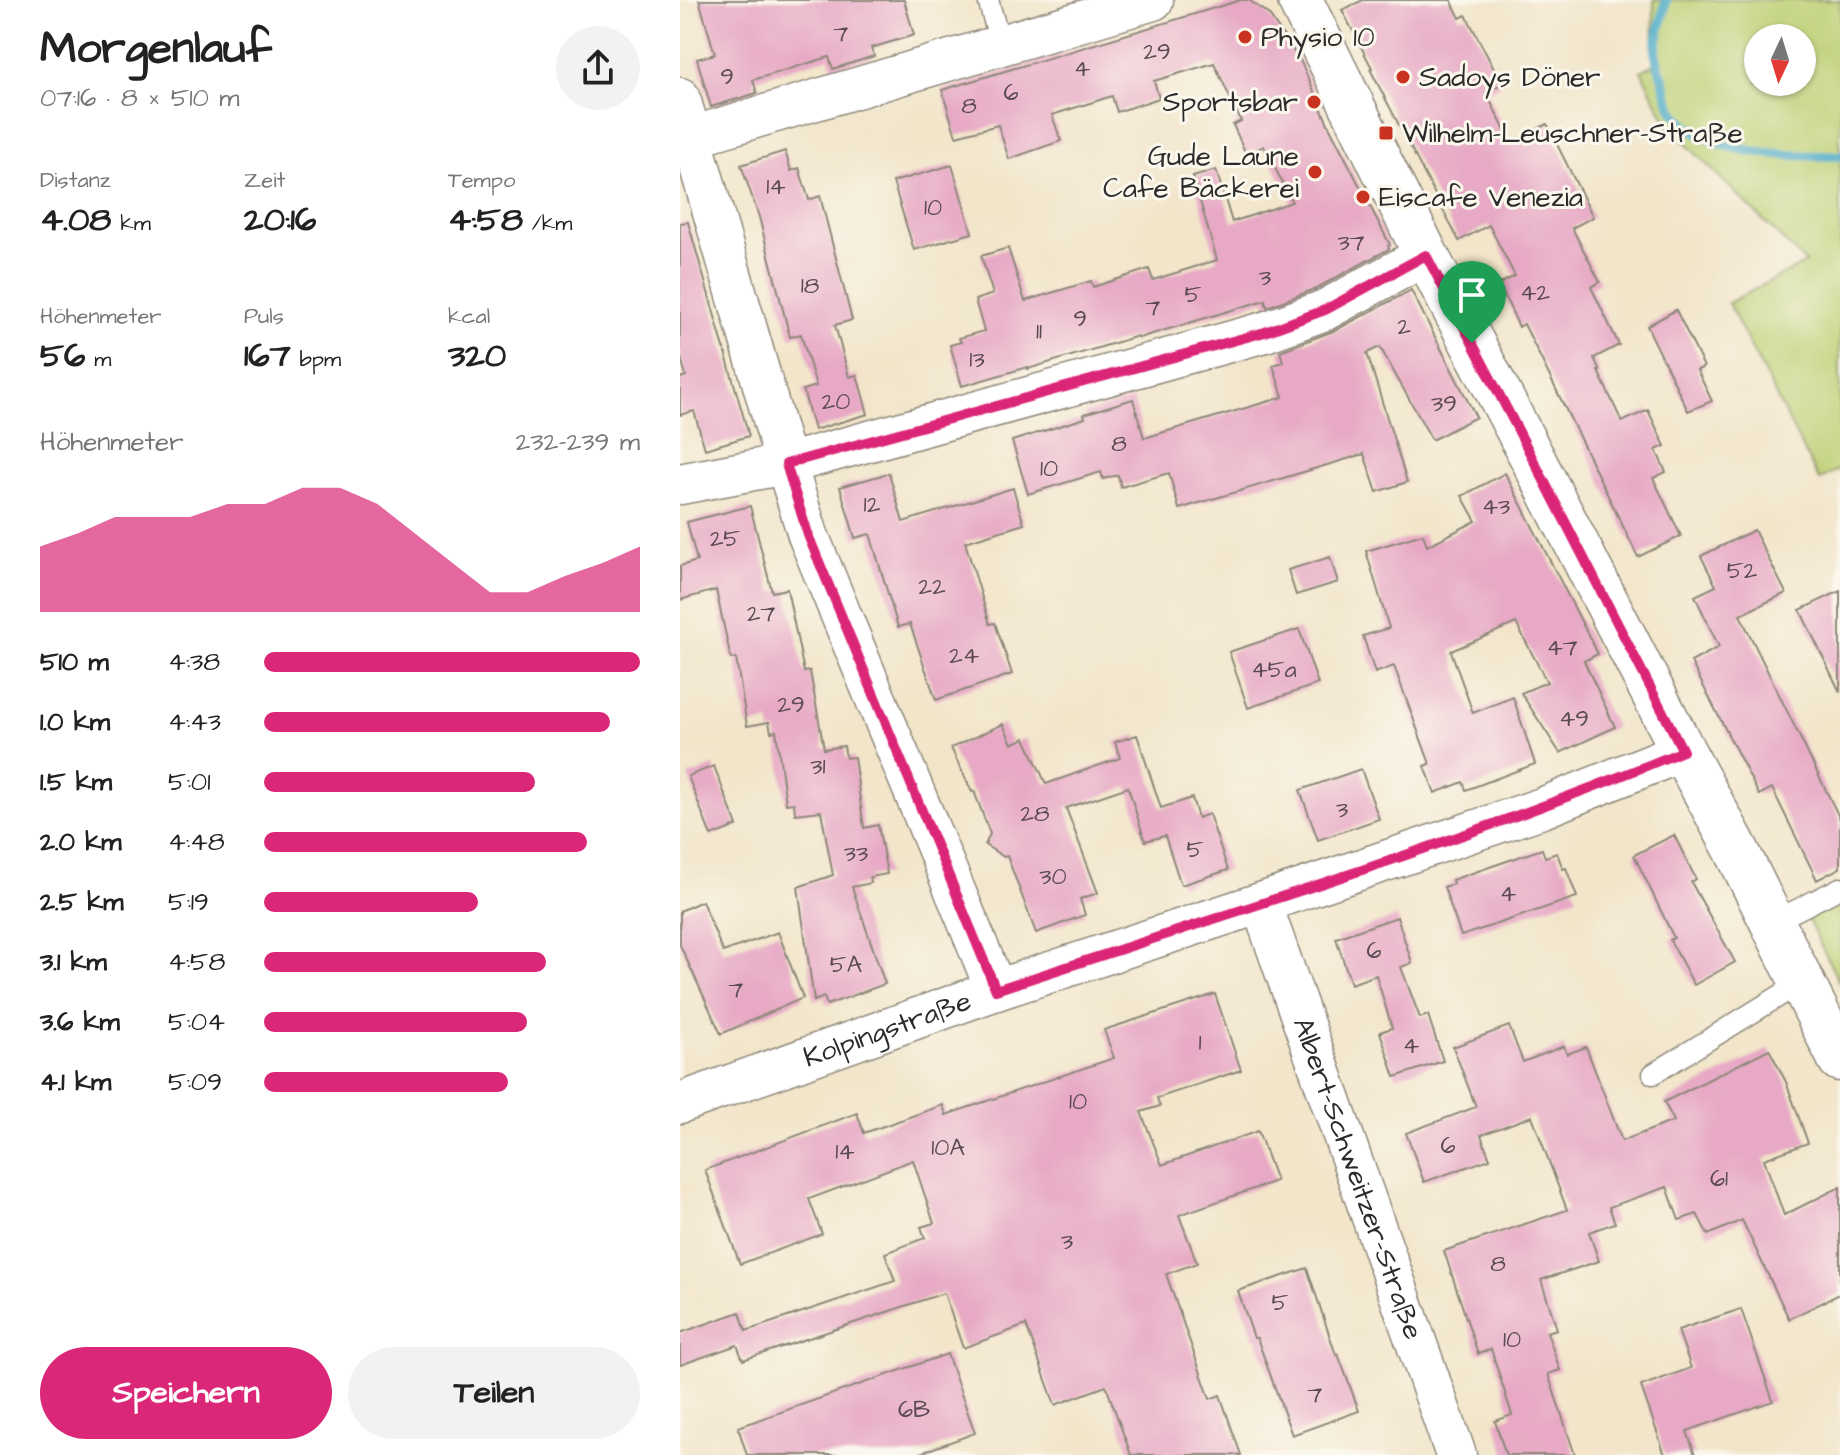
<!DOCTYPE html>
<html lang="de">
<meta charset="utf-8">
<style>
body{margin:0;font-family:"Architects Daughter",sans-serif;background:#f2f2f2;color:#222;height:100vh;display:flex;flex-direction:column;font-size:30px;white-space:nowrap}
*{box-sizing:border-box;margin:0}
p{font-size:26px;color:#767676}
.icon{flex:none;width:44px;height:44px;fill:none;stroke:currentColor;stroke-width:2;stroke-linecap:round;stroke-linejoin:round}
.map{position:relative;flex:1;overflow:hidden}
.drawer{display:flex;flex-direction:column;background:#fff;width:680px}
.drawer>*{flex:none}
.needle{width:52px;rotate:184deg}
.buttons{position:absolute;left:1064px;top:24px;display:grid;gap:16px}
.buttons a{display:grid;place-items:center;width:72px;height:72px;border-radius:50%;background:#fff;box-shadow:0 2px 6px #0004;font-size:40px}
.pin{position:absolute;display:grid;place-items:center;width:68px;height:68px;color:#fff;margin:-82px -34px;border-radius:50% 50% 50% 0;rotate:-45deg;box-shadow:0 0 8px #0007}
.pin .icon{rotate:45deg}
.round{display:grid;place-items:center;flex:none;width:84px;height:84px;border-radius:42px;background:#f2f2f2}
.overview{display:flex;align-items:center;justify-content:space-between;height:136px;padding:0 40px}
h1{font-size:44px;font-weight:800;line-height:60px}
.figures{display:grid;grid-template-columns:repeat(3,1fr);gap:12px;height:136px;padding:8px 40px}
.figures div{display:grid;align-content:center}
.figures b{font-size:34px;font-weight:800}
.figures small{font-size:22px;font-weight:400}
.figures p{font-size:22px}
.chart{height:224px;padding:16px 40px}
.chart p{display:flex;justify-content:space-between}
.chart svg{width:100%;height:144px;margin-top:8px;fill:#db2777;opacity:.7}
.action{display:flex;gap:16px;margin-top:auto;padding:16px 40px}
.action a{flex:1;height:92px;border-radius:48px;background:#db2777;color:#fff;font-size:32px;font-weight:800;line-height:92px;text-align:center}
.action a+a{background:#f2f2f2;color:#222}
ul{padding:0 40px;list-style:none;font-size:26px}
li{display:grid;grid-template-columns:128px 96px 1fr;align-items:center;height:60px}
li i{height:20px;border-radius:10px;background:#db2777}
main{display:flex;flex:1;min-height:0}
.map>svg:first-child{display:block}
</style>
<main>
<section class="drawer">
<div class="overview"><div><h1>Morgenlauf</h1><p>07:16 · 8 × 510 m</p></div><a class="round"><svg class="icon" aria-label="share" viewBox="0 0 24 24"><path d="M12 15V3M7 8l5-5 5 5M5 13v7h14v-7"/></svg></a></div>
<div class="figures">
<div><p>Distanz</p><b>4.08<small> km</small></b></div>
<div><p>Zeit</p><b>20:16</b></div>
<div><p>Tempo</p><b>4:58<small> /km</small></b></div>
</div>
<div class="figures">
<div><p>Höhenmeter</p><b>56<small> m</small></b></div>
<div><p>Puls</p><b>167<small> bpm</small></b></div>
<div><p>kcal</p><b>320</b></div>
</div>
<div class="chart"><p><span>Höhenmeter</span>232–239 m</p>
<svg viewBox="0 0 160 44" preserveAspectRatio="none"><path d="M0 44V24L10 20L20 15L30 15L40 15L50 11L60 11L70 6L80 6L90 11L100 20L110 29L120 38L130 38L140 33L150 29L160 24V44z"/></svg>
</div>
<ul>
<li><b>510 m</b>4:38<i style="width:100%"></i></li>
<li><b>1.0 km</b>4:43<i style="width:92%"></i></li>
<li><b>1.5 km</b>5:01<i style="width:72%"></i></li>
<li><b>2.0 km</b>4:48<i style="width:86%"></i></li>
<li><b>2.5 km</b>5:19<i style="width:57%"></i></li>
<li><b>3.1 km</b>4:58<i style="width:75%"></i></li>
<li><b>3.6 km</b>5:04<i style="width:70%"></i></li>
<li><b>4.1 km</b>5:09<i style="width:65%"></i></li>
</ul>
<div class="action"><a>Speichern</a><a>Teilen</a></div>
</section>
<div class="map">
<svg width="1160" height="1455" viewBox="0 0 1160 1455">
<rect width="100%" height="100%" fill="#fbf7ec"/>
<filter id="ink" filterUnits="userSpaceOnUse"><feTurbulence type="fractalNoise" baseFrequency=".0125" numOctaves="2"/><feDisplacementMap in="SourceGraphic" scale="16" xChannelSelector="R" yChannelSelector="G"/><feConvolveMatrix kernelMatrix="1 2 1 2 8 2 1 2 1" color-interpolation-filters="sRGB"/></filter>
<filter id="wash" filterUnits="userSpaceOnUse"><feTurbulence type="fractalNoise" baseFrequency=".006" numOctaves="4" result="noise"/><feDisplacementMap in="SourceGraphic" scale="32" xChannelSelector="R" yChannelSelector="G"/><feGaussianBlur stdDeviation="1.8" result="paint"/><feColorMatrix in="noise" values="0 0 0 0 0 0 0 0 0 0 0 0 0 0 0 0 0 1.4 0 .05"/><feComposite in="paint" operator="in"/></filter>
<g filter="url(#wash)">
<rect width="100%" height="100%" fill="#f2e5ca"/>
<!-- green -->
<path fill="#bccf72" stroke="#747d4e" stroke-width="2" fill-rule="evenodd" d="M 974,0 L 1160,0 L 1160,469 L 1139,480 L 1048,303 L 1126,263 L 989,127 L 961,71 L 973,65 ZM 1122,38 L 1122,82 L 1078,82 L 1078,38 Z
M 1160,895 L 1160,984 L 1124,912 Z"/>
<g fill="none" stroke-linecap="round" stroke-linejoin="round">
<!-- stream -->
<path stroke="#47a8c6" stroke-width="10" d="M 986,0 C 984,18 975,36 976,55 C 977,63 980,71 983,79 C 986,90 989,105 996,114 C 1026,157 1113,156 1160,156"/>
</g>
<g id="blocks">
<!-- building -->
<path fill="#e7a9c5" d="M 19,0 L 224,0 L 234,35 L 191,48 L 194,56 L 153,69 L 149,57 L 73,80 L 77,93 L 31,107 L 17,59 L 35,54 Z
M 561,0 L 569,0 L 589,15 L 621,62 L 648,124 L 710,245 L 708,246 L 709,249 L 635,289 L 587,307 L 585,300 L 459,338 L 458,336 L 348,369 L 348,367 L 282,386 L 270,345 L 281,342 L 279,338 L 304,331 L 295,300 L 313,294 L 301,256 L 328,248 L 345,301 L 411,281 L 413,287 L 469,269 L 473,280 L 537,260 L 513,177 L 536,170 L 552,222 L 612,202 L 584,146 L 566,154 L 553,125 L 561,121 L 534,63 L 474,81 L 479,98 L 437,112 L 432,96 L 372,115 L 381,141 L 329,159 L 318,125 L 276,136 L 262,90 Z
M 683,0 L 771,0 L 780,18 L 786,15 L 822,84 L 806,92 L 831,143 L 867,124 L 913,217 L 892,228 L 920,282 L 911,287 L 939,345 L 914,358 L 920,371 L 918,371 L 942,422 L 968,410 L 985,446 L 976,450 L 986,472 L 973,478 L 1001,536 L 958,557 L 844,324 L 839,327 L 819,284 L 835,276 L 809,225 L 779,241 L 690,69 L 692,68 L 662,10 Z
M 105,151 L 111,171 L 119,168 L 129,200 L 140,196 L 172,320 L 155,325 L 169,377 L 177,375 L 188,414 L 134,430 L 123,390 L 136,386 L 121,334 L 110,337 L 79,217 L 61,165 Z
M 272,165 L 292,233 L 234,250 L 213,182 Z
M 8,222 L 69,436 L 25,449 L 14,411 L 0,415 L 0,378 L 6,376 L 0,354 L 0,223 Z
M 731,290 L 796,417 L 752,440 L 700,347 L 687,353 L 727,482 L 697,492 L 684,454 L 499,509 L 489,473 L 441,487 L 438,475 L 423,479 L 421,472 L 348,494 L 332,441 L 405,418 L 404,414 L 453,399 L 464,438 L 603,397 L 593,365 L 603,362 L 600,351 L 656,330 Z
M 996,310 L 1024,367 L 1017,370 L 1032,401 L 1008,411 L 967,326 Z
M 209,473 L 223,522 L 333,488 L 344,524 L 285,542 L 310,624 L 315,623 L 332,674 L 256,700 L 230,624 L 218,627 L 190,534 L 175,538 L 160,487 Z
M 825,473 L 918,654 L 904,661 L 935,727 L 880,753 L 841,693 L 867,682 L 836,623 L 771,651 L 793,713 L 833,697 L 855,764 L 786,790 L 783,782 L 755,793 L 745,766 L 750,764 L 714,666 L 695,673 L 683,636 L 709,628 L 686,551 L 743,534 L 747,546 L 796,521 L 782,496 Z
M 70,506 L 92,592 L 107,589 L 124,672 L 130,671 L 144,749 L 164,746 L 166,758 L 174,757 L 184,828 L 198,825 L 207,874 L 190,877 L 191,883 L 172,887 L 205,984 L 147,1005 L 144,997 L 134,1001 L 118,887 L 153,875 L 141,811 L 115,814 L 114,803 L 106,804 L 96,731 L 91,732 L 89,722 L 67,726 L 56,658 L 51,659 L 36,590 L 0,600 L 0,566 L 17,561 L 7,522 Z
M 1074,530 L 1106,593 L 1060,615 L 1160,819 L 1160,868 L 1137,880 L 1092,788 L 1079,795 L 1011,662 L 1039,647 L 1015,596 L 1036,586 L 1021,556 Z
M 650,557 L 658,582 L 616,595 L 608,570 Z
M 1160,591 L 1160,692 L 1120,610 Z
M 619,629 L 638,684 L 568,708 L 549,652 Z
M 323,724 L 332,744 L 345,738 L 366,784 L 440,758 L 435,742 L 457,735 L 481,808 L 512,798 L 518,818 L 529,814 L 548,870 L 501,885 L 485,836 L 465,841 L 448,787 L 386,808 L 418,893 L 400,899 L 405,915 L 356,933 L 327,856 L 324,857 L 305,845 L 310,834 L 294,791 L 292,792 L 271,748 Z
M 34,766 L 57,826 L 31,836 L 8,776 Z
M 681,769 L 699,819 L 638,840 L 620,790 Z
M 994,835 L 1016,879 L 1011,882 L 1055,962 L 1014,985 L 990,940 L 994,938 L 954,855 Z
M 862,849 L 865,857 L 877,853 L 883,869 L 886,868 L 897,897 L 781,936 L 764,887 L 773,884 L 772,880 Z
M 22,901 L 43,952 L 98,932 L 123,998 L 41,1034 L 0,945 L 0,911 Z
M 717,917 L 732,963 L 721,967 L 740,1018 L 748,1015 L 763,1061 L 715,1077 L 700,1032 L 712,1028 L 696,975 L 671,984 L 656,938 Z
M 535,994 L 561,1070 L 477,1098 L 480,1106 L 461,1112 L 482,1165 L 578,1131 L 596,1181 L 499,1215 L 517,1263 L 486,1274 L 530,1399 L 540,1395 L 561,1455 L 451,1455 L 426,1386 L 375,1405 L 346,1325 L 283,1348 L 264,1293 L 63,1360 L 57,1345 L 0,1365 L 0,1333 L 60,1312 L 66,1331 L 215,1281 L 205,1253 L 245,1238 L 241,1227 L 254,1223 L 233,1160 L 129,1199 L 142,1234 L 60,1264 L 25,1170 L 177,1113 L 184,1133 L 263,1105 L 266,1115 L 434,1058 L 424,1030 Z
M 829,1026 L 843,1062 L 884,1046 L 887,1054 L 906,1047 L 942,1141 L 994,1121 L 984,1102 L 1089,1049 L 1106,1082 L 1128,1143 L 1084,1159 L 1104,1215 L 1160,1187 L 1160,1294 L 1109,1319 L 1062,1220 L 1028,1235 L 1017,1214 L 999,1220 L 987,1187 L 929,1207 L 935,1223 L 909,1232 L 919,1261 L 861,1280 L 877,1329 L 867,1332 L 880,1370 L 868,1374 L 895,1455 L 826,1455 L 815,1421 L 832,1415 L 811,1349 L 798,1354 L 764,1251 L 887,1210 L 852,1116 L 801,1135 L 810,1159 L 744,1182 L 726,1133 L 796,1107 L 773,1047 Z
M 627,1268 L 656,1355 L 658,1354 L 679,1411 L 612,1435 L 577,1338 L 574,1338 L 558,1291 Z
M 1061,1309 L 1093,1401 L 1007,1431 L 1015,1455 L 985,1455 L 961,1386 L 1011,1368 L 998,1330 Z
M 267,1354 L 295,1433 L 235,1455 L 67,1455 L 58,1427 Z"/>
</g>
</g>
<g filter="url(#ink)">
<use href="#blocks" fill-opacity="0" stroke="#8e887a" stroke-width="2"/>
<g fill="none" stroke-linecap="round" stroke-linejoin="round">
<defs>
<path id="service" d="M 308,0 L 321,45
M 1093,922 L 1160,888
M 973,1074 L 1122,982"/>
<g id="minor">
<path d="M 0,98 L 106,464 L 128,535 L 316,990"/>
<path d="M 11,137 L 473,0"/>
<path d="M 0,484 L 106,464 L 585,332 L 645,310 L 746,255"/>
<path id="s1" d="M 581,903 L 776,1455"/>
<path id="s2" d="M 0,1103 L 316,990 L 581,903 L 862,808 L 1003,751"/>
</g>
<path id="secondary" d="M 620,0 L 746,255 L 838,430 L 1003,751 L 1056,849 L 1160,1059"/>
</defs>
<!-- service casing -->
<use href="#service" stroke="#8e887a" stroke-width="23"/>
<!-- minor casing -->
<use href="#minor" stroke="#8e887a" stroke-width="43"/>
<!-- secondary casing -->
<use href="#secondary" stroke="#8e887a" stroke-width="47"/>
<!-- service -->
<use href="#service" stroke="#fff" stroke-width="20"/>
<!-- minor -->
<use href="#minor" stroke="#fff" stroke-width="40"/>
<!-- secondary -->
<use href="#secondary" stroke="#fff" stroke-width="44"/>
</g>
</g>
<g fill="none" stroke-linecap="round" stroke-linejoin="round" filter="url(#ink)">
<defs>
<path id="route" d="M 746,255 L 838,430 L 1003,751 C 779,844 546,914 316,990 L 128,535 L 106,464 L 585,332 L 645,310 Z"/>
</defs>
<!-- route casing -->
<use href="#route" stroke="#fff" stroke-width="16"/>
<!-- route -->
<use href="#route" stroke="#db2777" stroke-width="10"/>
</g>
<!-- markers -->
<g fill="#c8321e" stroke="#fbf7ec" stroke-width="3">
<circle cx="565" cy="37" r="8"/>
<circle cx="723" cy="77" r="8"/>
<circle cx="634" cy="102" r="8"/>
<rect x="698" y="125" width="16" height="16" rx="4"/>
<circle cx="635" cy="172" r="8"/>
<circle cx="683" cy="197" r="8"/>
</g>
<g text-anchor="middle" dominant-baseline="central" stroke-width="6" stroke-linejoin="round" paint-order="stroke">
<!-- number labels -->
<g font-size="24" fill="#5a4a52">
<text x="161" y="34">7</text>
<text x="477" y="52">29</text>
<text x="402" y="69">4</text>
<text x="47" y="77">9</text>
<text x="331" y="93">6</text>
<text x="289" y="106">8</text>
<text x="96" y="187">14</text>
<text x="253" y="208">10</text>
<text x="671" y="243">37</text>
<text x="585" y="278">3</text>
<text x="130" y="286">18</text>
<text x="855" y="293">42</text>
<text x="513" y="295">5</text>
<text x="473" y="308">7</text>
<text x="400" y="319">9</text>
<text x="724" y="327">2</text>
<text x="359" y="332">11</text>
<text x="297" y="360">13</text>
<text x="156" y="402">20</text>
<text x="764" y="404">39</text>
<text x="439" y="444">8</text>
<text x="369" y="469">10</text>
<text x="192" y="505">12</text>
<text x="816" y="507">43</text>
<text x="45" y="539">25</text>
<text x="1062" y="571">52</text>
<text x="252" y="587">22</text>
<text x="81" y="614">27</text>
<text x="882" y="648">47</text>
<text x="284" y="656">24</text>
<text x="594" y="670">45a</text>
<text x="111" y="705">29</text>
<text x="894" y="719">49</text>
<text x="138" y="767">31</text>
<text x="662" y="810">3</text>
<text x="355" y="814">28</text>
<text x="515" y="850">5</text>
<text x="176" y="854">33</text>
<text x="373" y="877">30</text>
<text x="828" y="894">4</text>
<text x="694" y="951">6</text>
<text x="166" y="965">5A</text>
<text x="56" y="990">7</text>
<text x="520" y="1043">1</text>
<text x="731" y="1046">4</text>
<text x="398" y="1102">10</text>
<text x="768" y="1146">6</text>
<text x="268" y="1148">10A</text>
<text x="165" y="1152">14</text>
<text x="1039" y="1179">61</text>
<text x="387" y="1242">3</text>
<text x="818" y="1264">8</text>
<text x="600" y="1303">5</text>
<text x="832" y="1340">10</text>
<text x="635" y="1395">7</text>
<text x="234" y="1410">6B</text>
</g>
<!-- poi labels -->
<g font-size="28" fill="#2b2b2b" stroke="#fbf7ec" text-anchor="start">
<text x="581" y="37">Physio 10</text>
<text x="739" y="77">Sadoys Döner</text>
<text x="618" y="102" text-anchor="end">Sportsbar</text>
<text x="722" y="133">Wilhelm-Leuschner-Straße</text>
<text x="619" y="156" text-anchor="end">Gude Laune<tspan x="619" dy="32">Cafe Bäckerei</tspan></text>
<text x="699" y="197">Eiscafe Venezia</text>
</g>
<!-- street labels -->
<g font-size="28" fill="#2b2b2b" stroke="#fbf7ec">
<text stroke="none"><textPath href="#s2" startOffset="220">Kolpingstraße</textPath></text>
<text stroke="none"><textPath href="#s1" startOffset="292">Albert-Schweitzer-Straße</textPath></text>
</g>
</g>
</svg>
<div class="buttons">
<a><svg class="needle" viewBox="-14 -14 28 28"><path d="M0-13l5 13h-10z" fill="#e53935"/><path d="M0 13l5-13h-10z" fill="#767676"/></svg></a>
</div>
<div class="pin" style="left:792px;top:343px;background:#1e9e55"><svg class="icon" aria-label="arrive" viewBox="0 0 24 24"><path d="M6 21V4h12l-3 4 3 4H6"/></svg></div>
</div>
</main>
